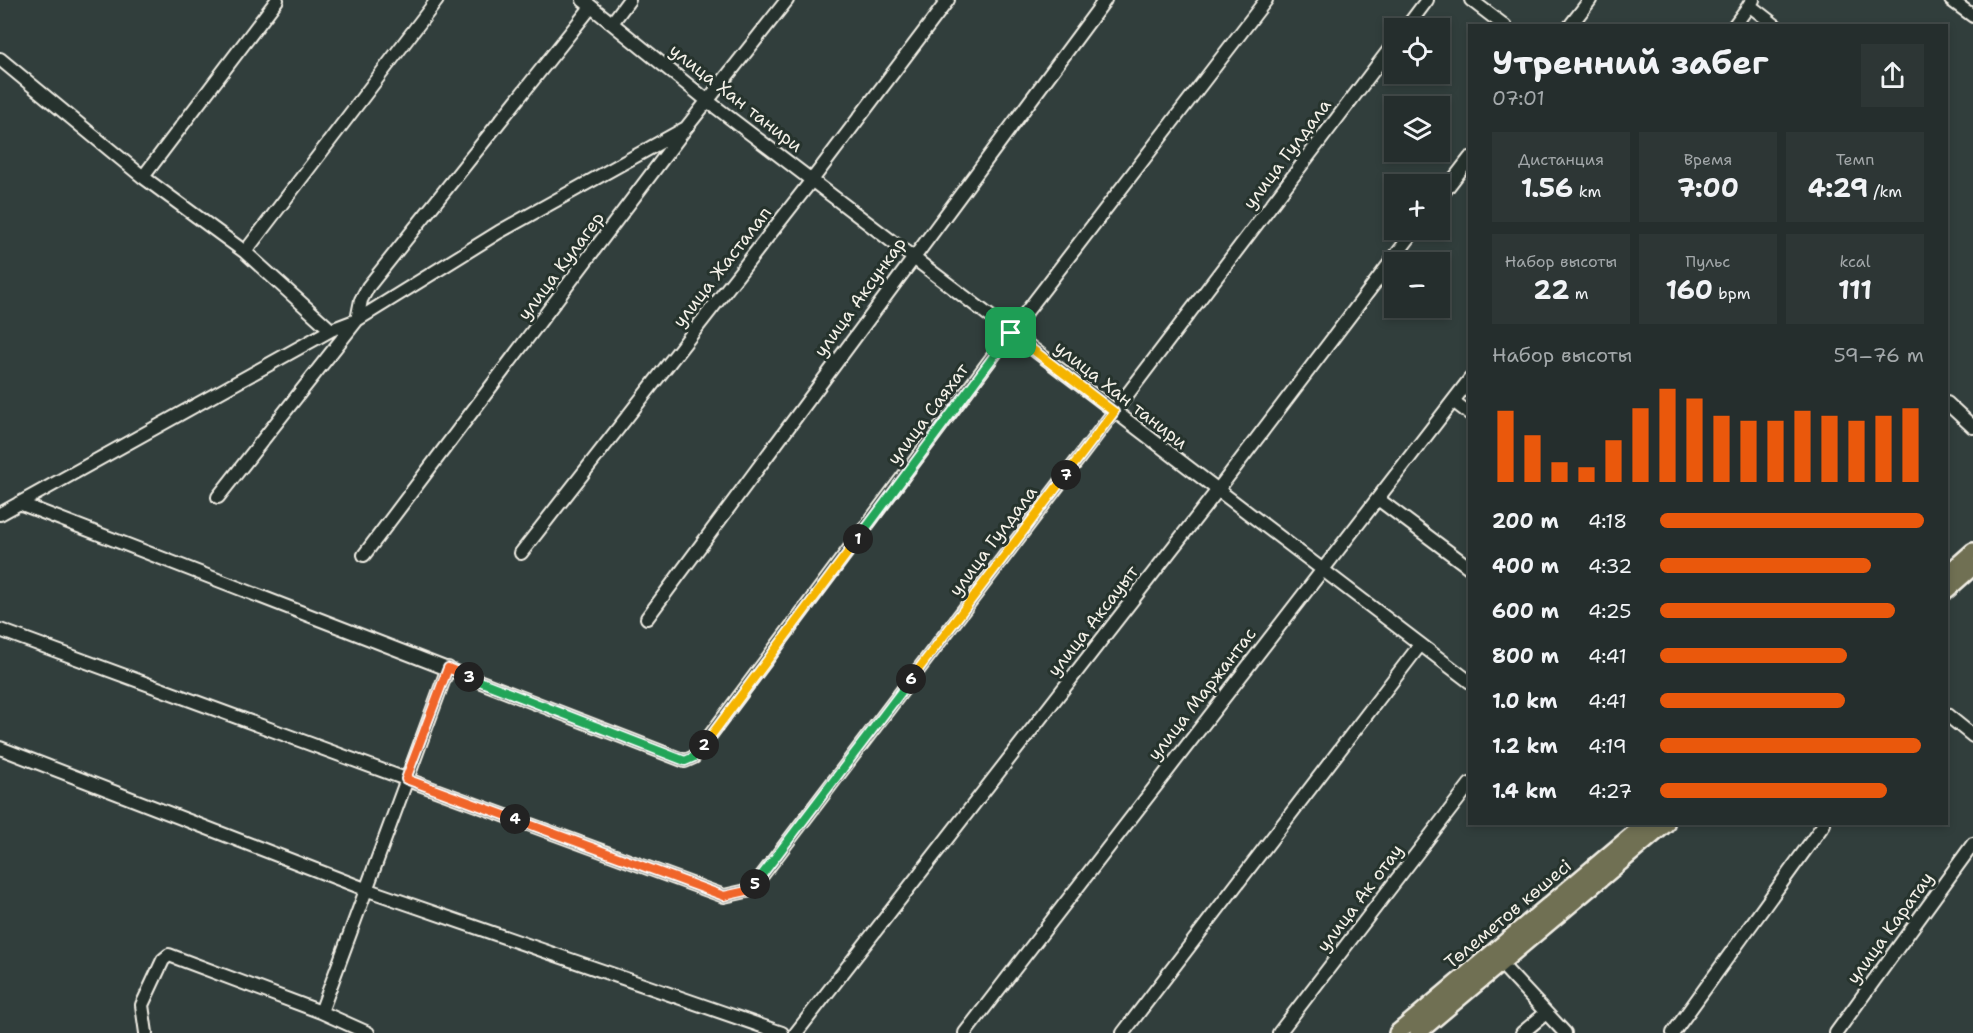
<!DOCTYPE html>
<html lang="ru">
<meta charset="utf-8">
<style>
body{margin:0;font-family:"Shantell Sans",sans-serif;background:#2d3635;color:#f1f3f6;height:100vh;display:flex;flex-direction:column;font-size:22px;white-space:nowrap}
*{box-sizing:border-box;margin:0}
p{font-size:20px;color:#a3a8aa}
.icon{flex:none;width:33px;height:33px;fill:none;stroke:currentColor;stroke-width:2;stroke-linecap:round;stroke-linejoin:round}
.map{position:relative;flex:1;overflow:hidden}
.drawer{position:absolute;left:1468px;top:24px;width:480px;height:801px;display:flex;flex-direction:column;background:#252e2d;border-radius:0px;box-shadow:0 3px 9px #0003,0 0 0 2px #424a49}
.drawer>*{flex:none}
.buttons{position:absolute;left:1384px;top:18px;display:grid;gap:12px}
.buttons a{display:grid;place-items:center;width:66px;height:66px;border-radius:0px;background:#252e2d;box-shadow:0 3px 9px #0003,0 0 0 2px #424a49;font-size:30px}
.pin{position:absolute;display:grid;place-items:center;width:51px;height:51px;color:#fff;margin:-26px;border-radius:12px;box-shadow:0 3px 9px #0006}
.km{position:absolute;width:30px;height:30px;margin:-15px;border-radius:50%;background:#222;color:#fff;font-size:16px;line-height:30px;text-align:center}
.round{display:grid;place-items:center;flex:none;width:63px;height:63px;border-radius:0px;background:#2d3635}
.overview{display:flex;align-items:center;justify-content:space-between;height:102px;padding:0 24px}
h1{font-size:33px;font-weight:700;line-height:45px}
.metrics{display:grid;grid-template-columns:repeat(3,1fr);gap:9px;height:102px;padding:6px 24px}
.metrics div{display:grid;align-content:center;border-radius:0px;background:#2d3635;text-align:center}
.metrics b{font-size:26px;font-weight:700}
.metrics small{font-size:16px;font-weight:400}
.metrics p{font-size:16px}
.chart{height:168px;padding:12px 24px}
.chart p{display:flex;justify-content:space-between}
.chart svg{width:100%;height:108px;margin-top:6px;stroke:#ea580c;stroke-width:6}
ul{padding:0 24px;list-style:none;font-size:20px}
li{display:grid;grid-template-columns:96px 72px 1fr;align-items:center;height:45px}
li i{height:15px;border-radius:8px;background:#ea580c}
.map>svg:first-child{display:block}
</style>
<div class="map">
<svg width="1973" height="1033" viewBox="0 0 1973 1033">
<rect width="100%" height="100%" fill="#313e3c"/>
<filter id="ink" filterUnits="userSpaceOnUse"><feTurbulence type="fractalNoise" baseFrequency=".0167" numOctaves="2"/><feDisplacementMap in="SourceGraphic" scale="12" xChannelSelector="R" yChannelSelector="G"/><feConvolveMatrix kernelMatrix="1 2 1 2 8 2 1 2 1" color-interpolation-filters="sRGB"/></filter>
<g filter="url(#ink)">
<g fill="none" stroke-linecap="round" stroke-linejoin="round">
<defs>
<path id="minor" d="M 583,0 L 709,102 L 1470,682
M 1471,0 L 1505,26
M 1951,0 L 1973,16
M 1749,5 L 1776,26
M 612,23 L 629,0
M 1570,26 L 1590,0
M 1734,26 L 1753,0
M 1406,28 L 1427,0
M 0,59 L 143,177 L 245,252 L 331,330
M 143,177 L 277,0
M 1440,197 L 1470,158
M 245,252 L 437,0
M 1453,401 L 1470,414
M 1947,403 L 1973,427
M 218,497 L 357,320 L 361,300 L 368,287 L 591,7
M 1378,499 L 1470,568
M 19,503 L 685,761 L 694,757 L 1011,332 L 1266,0
M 0,514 L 331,330 L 357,320 L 499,232 L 686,128
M 521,553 L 812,180 L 948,0
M 364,555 L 686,128 L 787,0
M 647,618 L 1105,0
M 0,630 L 724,896 L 751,890 L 1395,42
M 1947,715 L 1973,736
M 0,748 L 365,889 L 782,1033
M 1501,964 L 1565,1033
M 321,1012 L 448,668
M 146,1033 L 142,1005 L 163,960 L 169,955 L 321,1012 L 368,1033
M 796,1033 L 1217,491 L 1415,230
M 965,1033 L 1470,379
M 1123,1033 L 1420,645
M 1279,1033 L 1470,784
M 1522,1033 L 1546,1013
M 1673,1033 L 1824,824
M 1836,1033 L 1973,844"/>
<path id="major" d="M 1947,574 L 1973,551
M 1947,590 L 1973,567
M 1397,1033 L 1645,824
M 1418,1033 L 1666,824"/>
</defs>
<!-- minor casing -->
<use href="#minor" stroke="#f4f1e8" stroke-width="16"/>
<!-- major casing -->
<use href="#major" stroke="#f4f1e8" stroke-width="20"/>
<!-- minor -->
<use href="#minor" stroke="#26332d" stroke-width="12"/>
<!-- major -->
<use href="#major" stroke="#706f52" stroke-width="15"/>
</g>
</g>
<g fill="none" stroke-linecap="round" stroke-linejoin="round" filter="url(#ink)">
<defs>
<path id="split-1" d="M 858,539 L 1011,333"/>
<path id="split-2" d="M 704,745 L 858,539"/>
<path id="split-3" d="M 469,677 L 685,761 L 694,757 L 704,745"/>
<path id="split-4" d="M 469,677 L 448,668 L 406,779 L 515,819"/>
<path id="split-5" d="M 515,819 L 724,896 L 751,890 L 755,884"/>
<path id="split-6" d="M 755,884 L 911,679"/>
<path id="split-7" d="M 911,679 L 1066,475"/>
<path id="split-8" d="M 1011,333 L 1114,412 L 1066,475"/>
</defs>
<!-- split-1 casing -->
<use href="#split-1" stroke="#fff" stroke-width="12"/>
<!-- split-2 casing -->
<use href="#split-2" stroke="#fff" stroke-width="12"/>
<!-- split-3 casing -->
<use href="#split-3" stroke="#fff" stroke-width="12"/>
<!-- split-4 casing -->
<use href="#split-4" stroke="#fff" stroke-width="12"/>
<!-- split-5 casing -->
<use href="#split-5" stroke="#fff" stroke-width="12"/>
<!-- split-6 casing -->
<use href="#split-6" stroke="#fff" stroke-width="12"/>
<!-- split-7 casing -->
<use href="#split-7" stroke="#fff" stroke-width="12"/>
<!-- split-8 casing -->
<use href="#split-8" stroke="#fff" stroke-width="12"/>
<!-- split-1 -->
<use href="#split-1" stroke="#22a559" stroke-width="8"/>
<!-- split-2 -->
<use href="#split-2" stroke="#f5b400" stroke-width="8"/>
<!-- split-3 -->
<use href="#split-3" stroke="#22a559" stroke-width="8"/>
<!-- split-4 -->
<use href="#split-4" stroke="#f0652b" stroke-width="8"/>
<!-- split-5 -->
<use href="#split-5" stroke="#f0652b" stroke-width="8"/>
<!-- split-6 -->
<use href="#split-6" stroke="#22a559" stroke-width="8"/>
<!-- split-7 -->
<use href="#split-7" stroke="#f5b400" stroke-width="8"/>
<!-- split-8 -->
<use href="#split-8" stroke="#f5b400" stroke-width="8"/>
</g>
<g text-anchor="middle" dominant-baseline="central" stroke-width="6" stroke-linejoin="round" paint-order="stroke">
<!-- street labels -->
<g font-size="18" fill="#f4f1e8" stroke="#26332d">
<text transform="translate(736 98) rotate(38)">улица Хан танири</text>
<text transform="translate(1287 154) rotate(-53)">улица Гулдала</text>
<text transform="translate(561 266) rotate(-53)">улица Кулагер</text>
<text transform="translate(722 267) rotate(-52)">улица Жасталап</text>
<text transform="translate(860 297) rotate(-54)">улица Аксункар</text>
<text transform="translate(1121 395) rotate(38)">улица Хан танири</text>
<text transform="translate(928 414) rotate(-53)">улица Саяхат</text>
<text transform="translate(993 541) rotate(-53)">улица Гулдала</text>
<text transform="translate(1093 621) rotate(-52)">улица Аксауыт</text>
<text transform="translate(1202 694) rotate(-52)">улица Маржантас</text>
<text transform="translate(1360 898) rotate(-53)">улица Ак отау</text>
<text transform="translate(1508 914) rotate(-40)">Төлеметов көшесі</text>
<text transform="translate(1890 928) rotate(-54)">улица Каратау</text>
</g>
</g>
</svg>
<div class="buttons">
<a><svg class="icon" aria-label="locate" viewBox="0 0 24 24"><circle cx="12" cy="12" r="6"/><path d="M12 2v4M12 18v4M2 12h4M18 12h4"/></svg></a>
<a><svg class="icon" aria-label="layers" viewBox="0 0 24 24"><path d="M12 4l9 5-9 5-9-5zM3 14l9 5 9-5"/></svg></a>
<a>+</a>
<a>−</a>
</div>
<div class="pin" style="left:1011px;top:333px;background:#1e9e55"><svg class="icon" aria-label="arrive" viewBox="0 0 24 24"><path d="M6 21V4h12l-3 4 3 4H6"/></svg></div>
<b class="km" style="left:858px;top:539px">1</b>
<b class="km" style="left:704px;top:745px">2</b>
<b class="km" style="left:469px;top:677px">3</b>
<b class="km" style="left:515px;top:819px">4</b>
<b class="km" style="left:755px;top:884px">5</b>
<b class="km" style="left:911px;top:679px">6</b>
<b class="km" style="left:1066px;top:475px">7</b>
<section class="drawer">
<div class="overview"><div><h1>Утренний забег</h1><p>07:01</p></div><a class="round"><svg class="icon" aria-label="share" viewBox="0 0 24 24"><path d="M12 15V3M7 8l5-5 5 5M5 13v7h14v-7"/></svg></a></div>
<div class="metrics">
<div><p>Дистанция</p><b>1.56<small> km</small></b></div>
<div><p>Время</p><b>7:00</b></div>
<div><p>Темп</p><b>4:29<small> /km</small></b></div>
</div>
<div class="metrics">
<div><p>Набор высоты</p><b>22<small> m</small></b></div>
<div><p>Пульс</p><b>160<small> bpm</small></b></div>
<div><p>kcal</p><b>111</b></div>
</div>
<div class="chart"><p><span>Набор высоты</span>59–76 m</p>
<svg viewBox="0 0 160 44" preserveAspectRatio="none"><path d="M5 44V15M15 44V25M25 44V36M35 44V38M45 44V27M55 44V14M65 44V6M75 44V10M85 44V17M95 44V19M105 44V19M115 44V15M125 44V17M135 44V19M145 44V17M155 44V14"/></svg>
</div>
<ul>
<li><b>200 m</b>4:18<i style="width:100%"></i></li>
<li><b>400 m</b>4:32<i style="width:80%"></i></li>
<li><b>600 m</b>4:25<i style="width:89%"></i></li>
<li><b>800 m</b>4:41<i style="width:71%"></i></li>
<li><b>1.0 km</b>4:41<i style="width:70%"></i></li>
<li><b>1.2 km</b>4:19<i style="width:99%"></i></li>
<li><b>1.4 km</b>4:27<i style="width:86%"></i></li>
</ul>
</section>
</div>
